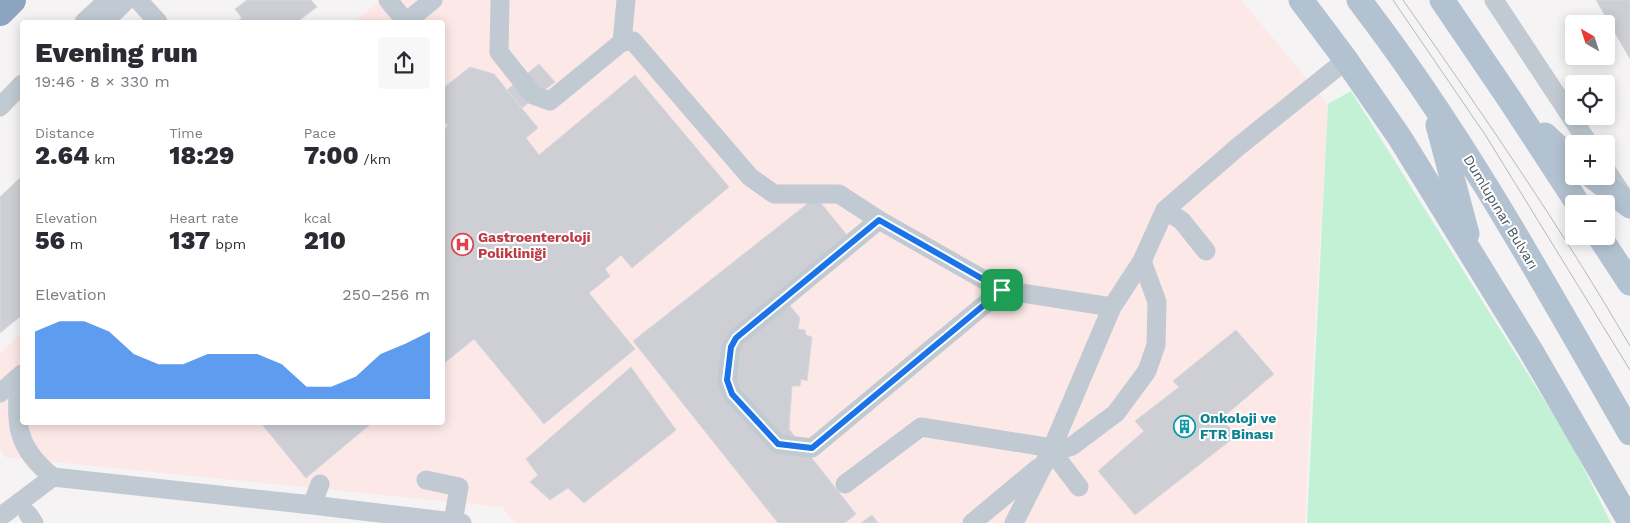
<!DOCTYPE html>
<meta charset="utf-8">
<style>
body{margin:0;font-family:"Work Sans",sans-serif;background:#f7f7f7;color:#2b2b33;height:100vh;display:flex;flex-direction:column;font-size:19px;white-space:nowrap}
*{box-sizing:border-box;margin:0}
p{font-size:16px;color:#7c7c81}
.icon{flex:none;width:28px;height:28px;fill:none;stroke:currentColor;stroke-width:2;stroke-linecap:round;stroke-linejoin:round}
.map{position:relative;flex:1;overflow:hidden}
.details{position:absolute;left:20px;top:20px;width:425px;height:405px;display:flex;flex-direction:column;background:#fff;border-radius:5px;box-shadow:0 2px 12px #0003}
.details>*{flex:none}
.needle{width:32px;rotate:321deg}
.tools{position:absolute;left:1565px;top:15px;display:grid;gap:10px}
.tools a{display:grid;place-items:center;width:50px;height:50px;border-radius:5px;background:#fff;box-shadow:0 2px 12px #0003;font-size:25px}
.pin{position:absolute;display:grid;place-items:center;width:42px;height:42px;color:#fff;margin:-21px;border-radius:10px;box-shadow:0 2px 8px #0006}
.round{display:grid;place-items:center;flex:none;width:52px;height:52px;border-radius:5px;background:#f7f7f7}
.summary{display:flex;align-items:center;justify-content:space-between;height:85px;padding:0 15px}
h1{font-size:28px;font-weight:800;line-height:38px}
.figures{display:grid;grid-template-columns:repeat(3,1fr);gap:8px;height:85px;padding:5px 15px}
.figures div{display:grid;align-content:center}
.figures b{font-size:25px;font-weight:800}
.figures small{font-size:14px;font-weight:400}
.figures p{font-size:14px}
.chart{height:140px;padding:10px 15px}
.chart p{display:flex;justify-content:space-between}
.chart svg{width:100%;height:90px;margin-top:5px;fill:#1a73e8;opacity:.7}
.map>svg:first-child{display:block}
</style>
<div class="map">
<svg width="1630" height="523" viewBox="0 0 1630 523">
<rect width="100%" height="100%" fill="#f5f3f3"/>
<!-- medical -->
<path fill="#fce8e6" d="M 381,0 L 1241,0 L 1328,104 L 1310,415 L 1305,523 L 515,523 L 502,507 L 5,457 L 0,447 L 0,353 L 22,332 L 22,422 L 442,422 L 442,22 L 353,22 Z"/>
<!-- green -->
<path fill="#c3f1d5" d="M 1351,91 L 1571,443 L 1611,523 L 1307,523 L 1328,104 Z"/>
<!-- building -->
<path fill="#cdcfd5" stroke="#d7d9de" d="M 247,0 L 311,0 L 317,7 L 297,22 L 236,22 L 242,18 L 235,9 Z
M 1596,0 L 1630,0 L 1630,59 Z
M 539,64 L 555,82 L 522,108 L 507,90 Z
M 470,67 L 494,74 L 538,128 L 526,138 L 539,155 L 635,75 L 729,187 L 632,268 L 621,255 L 605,269 L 610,276 L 589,293 L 635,349 L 544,424 L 474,339 L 442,365 L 442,131 L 448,126 L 442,119 L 442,89 Z
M 22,176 L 22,315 L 0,333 L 0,197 Z
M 816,197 L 855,245 L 784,299 L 800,318 L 798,329 L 805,330 L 806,335 L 812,337 L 807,381 L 801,379 L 800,386 L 792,386 L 789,429 L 856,514 L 845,523 L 778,523 L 633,341 Z
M 1236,330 L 1274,374 L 1222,418 L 1236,436 L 1135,515 L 1098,471 L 1144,431 L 1135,421 L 1179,387 L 1173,381 Z
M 631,367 L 676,430 L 584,503 L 568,488 L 550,500 L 530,482 L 538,475 L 526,459 Z
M 260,422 L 373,422 L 306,478 Z
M 872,515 L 878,523 L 861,523 Z"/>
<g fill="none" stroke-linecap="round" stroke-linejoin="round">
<!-- minor -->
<path stroke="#c1cad2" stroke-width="19" d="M 138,0 L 158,22
M 388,0 L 406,22
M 500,0 L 499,52 L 533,95 L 550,101 L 622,42 L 626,0
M 1494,0 L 1589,144
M 84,22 L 108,0
M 104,22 L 127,0
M 406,22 L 433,0
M 622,42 L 633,41 L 750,177 L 774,194 L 839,194 L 879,220 L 1002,290 L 812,448 L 778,444 L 732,394 L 727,380 L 731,347 L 736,338 L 879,220
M 0,107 L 22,84
M 1606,170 L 1622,194
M 1165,210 L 1182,221 L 1206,251
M 1002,290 L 1112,307
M 20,377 C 14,422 16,448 53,477
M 0,393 L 22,374
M 1053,453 L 1079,487
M 1048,454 L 1072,446 L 1116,413 L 1147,371 L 1156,345 L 1157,302 L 1142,261
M 426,480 L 459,487 L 453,522
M 845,484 L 921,427 L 1052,448
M 312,505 L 320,484
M 28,514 L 34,523
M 0,517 L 53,477 L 312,505 L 462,523
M 972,523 L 1038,468
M 1014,523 L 1052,448 L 1112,307 L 1142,261 L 1165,210 L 1239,146 L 1346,60"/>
<!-- major -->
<path stroke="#b3c2d1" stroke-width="25" d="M 1301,0 L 1346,60 L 1400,138 L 1531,351 L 1630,522
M 1359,0 C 1463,135 1545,285 1630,433
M 1442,0 L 1510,100 L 1578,204
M 1438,125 L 1467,234
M 1545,135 L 1574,162
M 1592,176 L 1630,206
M 1599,236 L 1630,283"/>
<!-- highway -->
<path stroke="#8ba5c1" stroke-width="28" d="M 0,12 L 12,0"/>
<!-- tram -->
<path stroke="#b5b8bd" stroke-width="1" d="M 1393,0 L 1486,136 L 1630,370
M 1403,0 C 1482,113 1561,227 1630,346"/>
</g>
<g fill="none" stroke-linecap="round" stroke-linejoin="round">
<defs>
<path id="route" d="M 879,220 L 1002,290 L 812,448 L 778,444 L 732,394 L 727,380 L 731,347 L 736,338 Z"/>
</defs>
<!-- route casing -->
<use href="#route" stroke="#fff" stroke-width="10"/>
<!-- route -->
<use href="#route" stroke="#1a73e8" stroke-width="6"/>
</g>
<!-- icons -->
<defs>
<symbol id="hospital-ring" viewBox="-11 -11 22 22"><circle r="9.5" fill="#fff" stroke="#e0444e" stroke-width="1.5"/><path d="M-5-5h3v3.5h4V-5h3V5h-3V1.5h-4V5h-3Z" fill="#e0444e"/></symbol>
<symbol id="building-ring" viewBox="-11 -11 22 22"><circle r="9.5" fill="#fff" stroke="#0f9aa8" stroke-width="1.5"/><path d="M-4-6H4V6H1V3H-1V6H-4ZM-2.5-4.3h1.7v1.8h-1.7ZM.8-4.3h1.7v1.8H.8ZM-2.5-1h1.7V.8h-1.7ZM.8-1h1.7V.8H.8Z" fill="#0f9aa8"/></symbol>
</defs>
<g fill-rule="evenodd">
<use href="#hospital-ring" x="450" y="232" width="25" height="25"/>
<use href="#building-ring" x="1172" y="414" width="25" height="25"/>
</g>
<g text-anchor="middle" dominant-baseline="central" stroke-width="4" stroke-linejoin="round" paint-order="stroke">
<!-- street labels -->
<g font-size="14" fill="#4a5661" stroke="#fff">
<text transform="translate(1501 212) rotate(59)">Dumlupınar Bulvarı</text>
</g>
<!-- health labels -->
<g font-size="14" font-weight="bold" fill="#be3a42" stroke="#fff" text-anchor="start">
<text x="478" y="237">Gastroenteroloji<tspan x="478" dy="16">Polikliniği</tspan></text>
</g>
<!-- culture labels -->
<g font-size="14" font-weight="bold" fill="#0d838f" stroke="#fff" text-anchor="start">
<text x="1200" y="418">Onkoloji ve<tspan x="1200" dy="16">FTR Binası</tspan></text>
</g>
</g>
</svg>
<div class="tools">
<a><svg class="needle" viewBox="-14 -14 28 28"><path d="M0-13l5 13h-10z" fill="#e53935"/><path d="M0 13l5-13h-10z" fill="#7c7c81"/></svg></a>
<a><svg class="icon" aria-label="locate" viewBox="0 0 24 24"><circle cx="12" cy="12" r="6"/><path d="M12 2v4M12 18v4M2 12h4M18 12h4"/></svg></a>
<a>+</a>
<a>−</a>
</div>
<div class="pin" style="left:1002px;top:290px;background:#1e9e55"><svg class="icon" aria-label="arrive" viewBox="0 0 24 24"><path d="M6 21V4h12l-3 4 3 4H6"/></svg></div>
<section class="details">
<div class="summary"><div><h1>Evening run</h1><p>19:46 · 8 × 330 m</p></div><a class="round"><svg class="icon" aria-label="share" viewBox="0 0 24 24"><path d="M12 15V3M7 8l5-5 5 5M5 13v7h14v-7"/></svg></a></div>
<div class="figures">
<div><p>Distance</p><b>2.64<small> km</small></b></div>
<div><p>Time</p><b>18:29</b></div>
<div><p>Pace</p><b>7:00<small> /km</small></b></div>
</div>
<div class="figures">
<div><p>Elevation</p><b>56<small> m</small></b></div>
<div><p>Heart rate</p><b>137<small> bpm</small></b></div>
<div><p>kcal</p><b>210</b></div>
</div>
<div class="chart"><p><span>Elevation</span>250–256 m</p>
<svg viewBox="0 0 160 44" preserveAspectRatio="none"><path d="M0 44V11L10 6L20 6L30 11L40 22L50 27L60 27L70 22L80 22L90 22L100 27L110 38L120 38L130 33L140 22L150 17L160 11V44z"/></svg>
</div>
</section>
</div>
